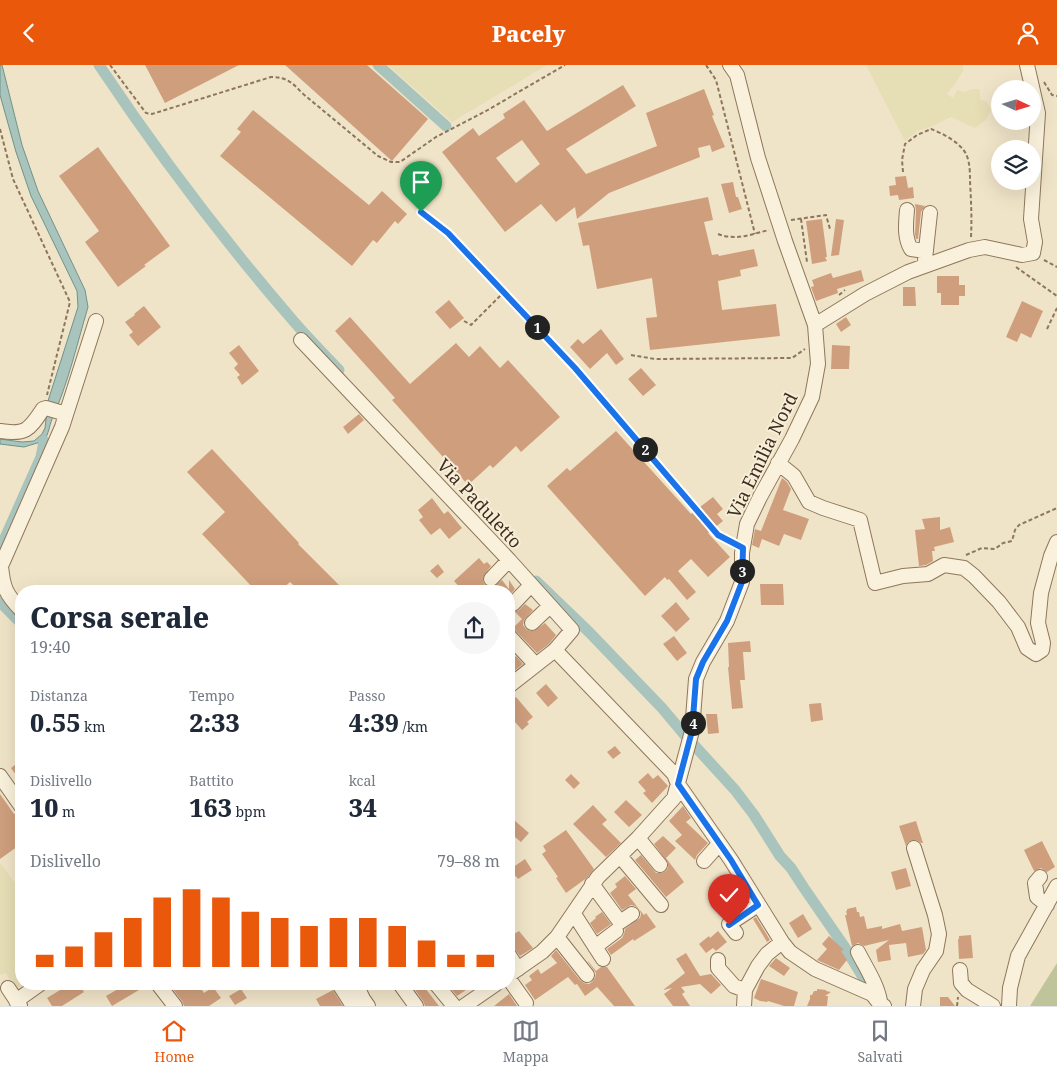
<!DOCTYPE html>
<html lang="it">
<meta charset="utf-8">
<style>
body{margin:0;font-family:"Noto Serif",serif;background:#f6f6f7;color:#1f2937;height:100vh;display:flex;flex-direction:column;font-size:19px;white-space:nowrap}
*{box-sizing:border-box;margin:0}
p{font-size:16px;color:#747a83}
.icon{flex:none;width:28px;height:28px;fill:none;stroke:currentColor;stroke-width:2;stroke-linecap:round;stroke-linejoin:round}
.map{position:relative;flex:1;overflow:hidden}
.sheet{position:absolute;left:15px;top:520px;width:500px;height:405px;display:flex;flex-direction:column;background:#fff;border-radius:20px;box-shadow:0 5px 20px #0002}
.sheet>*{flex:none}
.needle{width:32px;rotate:94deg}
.tools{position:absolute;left:991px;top:15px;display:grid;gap:10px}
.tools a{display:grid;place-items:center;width:50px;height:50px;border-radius:50%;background:#fff;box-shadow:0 5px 20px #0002;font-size:25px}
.pin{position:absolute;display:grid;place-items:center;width:42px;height:42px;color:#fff;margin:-51px -21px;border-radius:50% 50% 50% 0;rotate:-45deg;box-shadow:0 0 5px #0007}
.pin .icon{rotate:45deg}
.km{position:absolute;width:25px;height:25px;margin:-12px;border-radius:50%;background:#222;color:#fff;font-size:14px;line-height:25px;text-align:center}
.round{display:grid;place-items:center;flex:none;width:52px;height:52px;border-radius:26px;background:#f6f6f7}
.head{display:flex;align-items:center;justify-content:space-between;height:85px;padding:0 15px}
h1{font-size:28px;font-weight:800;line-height:38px}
.stats{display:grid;grid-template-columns:repeat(3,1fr);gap:8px;height:85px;padding:5px 15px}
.stats div{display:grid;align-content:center}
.stats b{font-size:25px;font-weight:800}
.stats small{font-size:14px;font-weight:400}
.stats p{font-size:14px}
.chart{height:140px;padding:10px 15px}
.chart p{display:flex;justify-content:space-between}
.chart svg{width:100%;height:90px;margin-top:5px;stroke:#ea580c;stroke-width:6}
header{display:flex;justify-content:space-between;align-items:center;height:65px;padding:0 15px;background:#ea580c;color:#fff;font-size:22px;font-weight:800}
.menu{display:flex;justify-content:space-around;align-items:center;height:70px;border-top:1px solid #e0e1e3;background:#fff;font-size:14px;color:#747a83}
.menu a{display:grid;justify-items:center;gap:2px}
.menu .current{color:#ea580c}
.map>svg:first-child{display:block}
</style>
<header><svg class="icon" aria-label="back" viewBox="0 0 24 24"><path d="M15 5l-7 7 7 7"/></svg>Pacely<svg class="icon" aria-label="person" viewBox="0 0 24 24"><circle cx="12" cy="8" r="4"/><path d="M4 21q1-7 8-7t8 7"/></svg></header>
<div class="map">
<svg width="1057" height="941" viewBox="0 0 1057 941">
<rect width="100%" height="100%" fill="#f0e4c8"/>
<!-- farmland -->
<path fill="#e6deb5" d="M 388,0 L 547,0 L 452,57 Z
M 866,0 L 963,0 L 963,6 L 955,19 L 947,29 L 953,33 L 957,25 L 964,27 L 973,24 L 979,24 L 981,35 L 986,36 L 991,44 L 986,55 L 975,63 L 951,52 L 933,61 L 917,66 L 905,76 Z
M 0,798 L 21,826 L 21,919 L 34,919 L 17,930 L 6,908 L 0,910 Z"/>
<!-- cemetery -->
<path fill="#bfc49a" d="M 1057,898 L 1057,941 L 1030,941 Z"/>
<!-- water -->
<path fill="#a9c4bc" stroke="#6f938a" d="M 0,0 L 2,0 L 22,80 L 38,126 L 85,225 L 88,242 C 77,279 68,319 52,354 C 49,362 49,368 44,376 L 24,382 L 0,379 L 0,374 L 22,377 L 34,376 L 42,369 L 45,363 L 48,336 L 78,242 L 77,226 L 31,131 L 16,87 L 0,30 Z"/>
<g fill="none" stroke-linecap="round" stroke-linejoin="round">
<!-- canal -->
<path stroke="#a9c4bc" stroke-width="11" d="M 99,0 C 157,87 221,172 290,252 C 305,270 322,287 339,305
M 378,0 L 446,61
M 0,484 L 41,392 L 44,376
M 536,516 L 589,567 L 662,643 L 683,668 L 735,725 L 754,750 L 780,791 L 791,803 L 804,823 L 844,881 L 872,927
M 0,537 L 21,558"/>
</g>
<!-- building -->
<path fill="#cf9f7d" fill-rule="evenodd" d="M 145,0 L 239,0 L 165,38 Z
M 285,0 L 367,0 L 428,54 L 392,96 Z
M 623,20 L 636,41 L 566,84 L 586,109 L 657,81 L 646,48 L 704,24 L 714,50 L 712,51 L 725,82 L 712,87 L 710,80 L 698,83 L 700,92 L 609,128 L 577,154 L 575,142 L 556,157 L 541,139 L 505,167 L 442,87 L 473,63 L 479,71 L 505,53 L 503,49 L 524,35 L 547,66 ZM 522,75 L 540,99 L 516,118 L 496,93 Z
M 253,45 L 369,140 L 382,126 L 407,149 L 398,159 L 395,156 L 377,178 L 373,175 L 352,201 L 220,91 L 241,67 L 237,64 Z
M 98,82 L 170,181 L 144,200 L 146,201 L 118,222 L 85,177 L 99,166 L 59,111 Z
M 906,111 L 908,123 L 913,122 L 914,133 L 899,135 L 898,130 L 890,131 L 889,121 L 896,120 L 895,112 Z
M 733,117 L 736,132 L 738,132 L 742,144 L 729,148 L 721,119 Z
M 708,132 L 713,155 L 704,157 L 712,190 L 718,189 L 719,191 L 754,184 L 758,201 L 740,205 L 741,211 L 718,216 L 722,245 L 776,239 L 780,271 L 650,285 L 646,253 L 657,252 L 652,213 L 597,224 L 589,180 L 583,181 L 578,158 Z
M 915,139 L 925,141 L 921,147 L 918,174 L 916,174 L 915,169 L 916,146 Z
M 822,154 L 827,192 L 825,192 L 827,196 L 812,199 L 806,156 Z
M 836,154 L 844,155 L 839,190 L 831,191 Z
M 861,205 L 864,216 L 837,224 L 838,228 L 816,236 L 811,222 L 814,221 L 812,215 L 831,208 L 833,213 Z
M 937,211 L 959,211 L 959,220 L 965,220 L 965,231 L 959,231 L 959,240 L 941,240 L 941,228 L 937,228 Z
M 903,222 L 915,222 L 916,241 L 903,241 Z
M 449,235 L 464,253 L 450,264 L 435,247 Z
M 1022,236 L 1043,246 L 1031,273 L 1021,268 L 1017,277 L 1006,272 Z
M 144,241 L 161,262 L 138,281 L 129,270 L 133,267 L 125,257 L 135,250 L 134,249 Z
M 350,252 L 410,319 L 456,278 L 469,292 L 480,281 L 500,303 L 508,295 L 560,352 L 521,387 L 516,381 L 493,403 L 490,400 L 468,420 L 392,335 L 395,333 L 335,266 Z
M 846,252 L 851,260 L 841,267 L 836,259 Z
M 601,264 L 624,294 L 616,300 L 607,288 L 590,304 L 570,282 L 578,274 L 583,279 Z
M 239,280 L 259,306 L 242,320 L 237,312 L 240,310 L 234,303 L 238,299 L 229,288 Z
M 832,280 L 850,281 L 849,304 L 831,304 Z
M 641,303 L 656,320 L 643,331 L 628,314 Z
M 359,349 L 364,355 L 348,369 L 343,362 Z
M 616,366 L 691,449 L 713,432 L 723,444 L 717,449 L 723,456 L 708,468 L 730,492 L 708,512 L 691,494 L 678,506 L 696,527 L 687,535 L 669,514 L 667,515 L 665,512 L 645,531 L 547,421 L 567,403 L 570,406 Z
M 212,384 L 299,478 L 298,479 L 345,526 L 300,526 L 290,517 L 280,526 L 256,526 L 202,469 L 225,447 L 187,407 Z
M 782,413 L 787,417 L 791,424 L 783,445 L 809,454 L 801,475 L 784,469 L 779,481 L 762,474 L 759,483 L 752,480 L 755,464 L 761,466 Z
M 432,433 L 444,449 L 448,446 L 462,463 L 449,474 L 440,463 L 431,470 L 419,455 L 423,452 L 418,445 Z
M 940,452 L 940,465 L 950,462 L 954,477 L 934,482 L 935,486 L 932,486 L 933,496 L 926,500 L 919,501 L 915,465 L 925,464 L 922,454 Z
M 479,493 L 484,499 L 487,497 L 491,501 L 483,512 L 483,516 L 485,520 L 489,522 L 493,522 L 502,515 L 509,524 L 509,515 L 515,524 L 509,531 L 509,526 L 463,526 L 454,516 Z
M 438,499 L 444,507 L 437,513 L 430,506 Z
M 760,519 L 783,519 L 784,540 L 761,540 Z
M 676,537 L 690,554 L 676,567 L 661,551 Z
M 525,539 L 533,545 L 524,555 L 523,560 L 526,564 L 530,566 L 534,566 L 545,558 L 556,570 L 549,579 L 537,588 L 513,563 L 522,554 L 515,547 L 519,545 Z
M 674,571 L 687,588 L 677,596 L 663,579 Z
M 750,576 L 751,587 L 743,587 L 745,615 L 740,615 L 743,643 L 732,644 L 728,602 L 729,602 L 728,578 Z
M 516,591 L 523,599 L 509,610 L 509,597 Z
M 546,619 L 558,633 L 548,642 L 536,628 Z
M 516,632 L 533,652 L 527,657 L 529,659 L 522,665 L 509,650 L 509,638 Z
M 821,638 L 823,655 L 811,657 L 809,639 Z
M 706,649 L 717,649 L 719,668 L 708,669 Z
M 615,681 L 621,688 L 613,694 L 607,687 Z
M 21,695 L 21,717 L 11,703 Z
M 648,708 L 653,714 L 658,710 L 668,721 L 652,738 L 643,728 L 646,726 L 638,717 Z
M 571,709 L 580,718 L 574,724 L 565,715 Z
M 0,729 L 14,749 L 16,748 L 21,756 L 21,779 L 0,794 Z
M 626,735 L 642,750 L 629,762 L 614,747 Z
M 593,740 L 607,755 L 602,759 L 621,778 L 606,792 L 573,759 Z
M 683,741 L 691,753 L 686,757 L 708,778 L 697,790 L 695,795 L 675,776 L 682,770 L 669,756 Z
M 514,755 L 529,768 L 521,777 L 509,767 L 509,761 Z
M 916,756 L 923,778 L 921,778 L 916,775 L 912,775 L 908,777 L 906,781 L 899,761 Z
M 566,765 L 594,804 L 588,812 L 566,828 L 556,813 L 558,812 L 542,789 L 546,786 L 543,781 Z
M 663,771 L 676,783 L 666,793 L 684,817 L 666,832 L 635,795 L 641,790 L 656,808 L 662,808 L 666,806 L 668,803 L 668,798 L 654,779 Z
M 1042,776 L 1055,802 L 1047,807 L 1041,803 L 1034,806 L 1024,785 Z
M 525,794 L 532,805 L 518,814 L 516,811 L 509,816 L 509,805 Z
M 906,803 L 911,821 L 896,825 L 891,807 Z
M 625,811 L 636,824 L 628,830 L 639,844 L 635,841 L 631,840 L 622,845 L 610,828 L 617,822 L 615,819 Z
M 856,842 L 857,847 L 859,847 L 860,852 L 864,851 L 867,864 L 882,861 L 882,864 L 900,859 L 902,866 L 922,862 L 926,885 L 923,889 L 908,892 L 906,878 L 889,880 L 891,895 L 878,897 L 876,885 L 889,875 L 864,881 L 858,878 L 852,881 L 845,850 L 847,850 L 846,846 L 847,846 L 847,844 Z
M 639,844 L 644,850 L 646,848 L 656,862 L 634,876 L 633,874 L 611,890 L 607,884 L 622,873 L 624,869 L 625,864 L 640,853 L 641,849 Z
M 602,847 L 611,859 L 597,869 L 590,858 L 596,853 L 595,852 Z
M 803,849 L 812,864 L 798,873 L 789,858 Z
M 756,852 L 770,875 L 767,877 L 753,854 Z
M 509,862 L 514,869 L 519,866 L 533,883 L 520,891 L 513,882 L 509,881 Z
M 718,866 L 727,877 L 716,886 L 713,883 L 706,888 L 699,879 L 709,871 L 710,873 Z
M 971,870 L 973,893 L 959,894 L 958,874 L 959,874 L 959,871 Z
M 829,871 L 844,885 L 841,886 L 847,895 L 839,905 L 817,895 L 827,884 L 822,879 Z
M 556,885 L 580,915 L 584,918 L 589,919 L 592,917 L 595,913 L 596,908 L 588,897 L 588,896 L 596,906 L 601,902 L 607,902 L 635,941 L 614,941 L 597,922 L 585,931 L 577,919 L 575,920 L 568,912 L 535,935 L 525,920 L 532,915 L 529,911 L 538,904 L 541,909 L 557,898 L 551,891 Z
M 686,888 L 700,911 L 711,909 L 721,920 L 711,929 L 700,919 L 681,922 L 685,927 L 682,929 L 690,941 L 673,941 L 664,929 L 672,923 L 663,925 L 685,908 L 676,894 Z
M 776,893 L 790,903 L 784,911 L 769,901 Z
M 761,914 L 798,927 L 794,941 L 784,941 L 768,936 L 767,937 L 760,936 L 754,933 Z
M 70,919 L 79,919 L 84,927 L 62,941 L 52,941 L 47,933 Z
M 114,919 L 133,919 L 139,925 L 112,941 L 106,931 L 118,924 Z
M 178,919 L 198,919 L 204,928 L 213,922 L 221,933 L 209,941 L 184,941 L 182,936 L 172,923 Z
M 417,919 L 422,919 L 439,941 L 425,941 L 423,936 L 413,922 Z
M 447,919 L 462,919 L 466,925 L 457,931 Z
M 241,924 L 247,933 L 235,940 L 229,931 Z
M 817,924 L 826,925 L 826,926 L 831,927 L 825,931 L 828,931 L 827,941 L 807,941 L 810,934 L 810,930 L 812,930 L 814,926 L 817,926 Z
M 333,925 L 343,941 L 320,941 L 316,934 Z
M 509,929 L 517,941 L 494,941 Z
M 940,932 L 948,932 L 955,941 L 940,941 Z"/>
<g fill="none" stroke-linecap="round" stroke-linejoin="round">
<defs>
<path id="minor" d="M 907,145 C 906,158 904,172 911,184 L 926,186
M 925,194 L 930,148
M 815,260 L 865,229 L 908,207 L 969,185 L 985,182 L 1022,190 L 1033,188 L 1035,177 L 1031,154 L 1038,48 L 1027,0
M 301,275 L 509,495 L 572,565 L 555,585 L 509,621
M 0,366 C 26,370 29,365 43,344 L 46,343 L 66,349
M 778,398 L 794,411 L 809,437 L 823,443 L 860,455 L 875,518 L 903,511 L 928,509 L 944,500 L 964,503 L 974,511 L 999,537 L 1018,562 L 1027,583 L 1036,589 L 1042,585 L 1043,578 L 1038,558 L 1041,528 L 1051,491 L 1057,477
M 491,514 L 509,495
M 513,539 L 531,520
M 21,545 C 6,529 3,523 1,501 L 62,362 L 96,256
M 532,558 L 550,541
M 509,571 L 536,600
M 555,585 L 674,709 L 678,719 L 731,795 L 782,877 L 767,889 L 758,901 L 745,925 L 744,941
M 0,711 L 21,741
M 638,773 L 660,800
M 620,791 L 661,840
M 704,796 L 719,779
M 1040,812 L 1035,818 L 1037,832 L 1047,840
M 592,819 L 620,857 L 632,849
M 574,849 L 603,894
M 736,868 L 729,859 L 758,840
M 557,872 L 587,910
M 782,877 L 790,887 L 815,904 L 872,929 L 880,939 L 884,941
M 595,882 L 616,866
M 858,887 C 866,903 877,919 880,936
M 509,890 L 518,904
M 718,895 L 718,903 L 734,921 L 745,925
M 960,905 L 961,918 L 967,925 L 993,941
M 509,910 L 542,887 L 557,872 L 598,812 L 638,773 L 674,733 L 692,666 L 696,614 L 703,597 L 727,556 L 742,517 L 742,488 L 747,459 L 760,432 L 792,374 L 812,332 L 818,299 L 815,260 L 785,176 L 758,93 L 737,10 L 730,0
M 509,914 L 526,938
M 158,919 L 175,941
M 339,919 L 353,941
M 356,919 L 363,934 L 368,941
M 400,919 L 416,941
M 436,919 L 454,941
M 8,923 L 20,941
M 16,936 L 40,919
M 464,941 L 496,919
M 913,941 L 915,924 L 923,905 L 936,886 L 939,869 L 935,850 L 914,783
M 1009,941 L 1010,923 L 1018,891 L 1057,821"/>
</defs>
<!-- minor casing -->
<use href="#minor" stroke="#8d765c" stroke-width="16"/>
<!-- path -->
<path stroke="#8d765c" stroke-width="2" stroke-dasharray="4 2.5" stroke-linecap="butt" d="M 110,0 L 146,48 L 152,49 L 271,12 C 286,12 292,17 302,28 L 378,91 L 391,97 L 400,97 L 436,72 L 486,46 L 565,0
M 706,0 L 716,15 L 755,169
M 1044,17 L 1052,30 L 1057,31
M 0,64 L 13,114 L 70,237 L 47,330
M 903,107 L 902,95 L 905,79 L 917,70 L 931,64 C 942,68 961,78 966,89 C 970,97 970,108 970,116 C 971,135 972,153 971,172
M 421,147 L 448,168 L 525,249 L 575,303 L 718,470 L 732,478
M 801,154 L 807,197 L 806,198
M 791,155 L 826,150 L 830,164
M 718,169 C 736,176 752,169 769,165
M 1044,195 L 1057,202
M 1016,202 L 1057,231
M 839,230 L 845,225
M 464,256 L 471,260 L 504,227
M 1047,264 L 1057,243
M 631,290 L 655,294 L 792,293 L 805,284
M 966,490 L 982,483 L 995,484 L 1003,478 L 1012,476 L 1015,465 L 1019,460 L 1057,443
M 957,941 L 958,932"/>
<!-- minor -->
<use href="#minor" stroke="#faf1dc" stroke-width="14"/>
</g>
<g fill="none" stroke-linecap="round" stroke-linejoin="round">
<defs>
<path id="route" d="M 421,147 L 448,168 L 575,303 L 718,470 L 743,483 L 742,517 L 727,556 L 703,597 L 696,614 L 692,666 L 678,719 L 731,795 L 758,840 L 729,860"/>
</defs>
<!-- route casing -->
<use href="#route" stroke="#fff" stroke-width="10"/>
<!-- route -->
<use href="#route" stroke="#1a73e8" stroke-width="6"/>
</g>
<g text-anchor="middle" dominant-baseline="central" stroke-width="4" stroke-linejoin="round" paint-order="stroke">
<!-- street labels -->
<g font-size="18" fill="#3d2e20" stroke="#f7eed8">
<text transform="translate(762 390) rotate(-64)">Via Emilia Nord</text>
<text transform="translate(480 438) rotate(47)">Via Paduletto</text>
</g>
</g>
</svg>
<div class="tools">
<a><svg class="needle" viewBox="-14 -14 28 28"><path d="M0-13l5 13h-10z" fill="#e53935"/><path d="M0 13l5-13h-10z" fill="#747a83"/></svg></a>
<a><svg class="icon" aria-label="layers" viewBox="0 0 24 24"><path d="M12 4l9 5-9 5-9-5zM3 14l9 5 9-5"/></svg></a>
</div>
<div class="pin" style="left:421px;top:147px;background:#1e9e55"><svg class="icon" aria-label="arrive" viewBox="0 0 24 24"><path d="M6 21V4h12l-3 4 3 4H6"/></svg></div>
<div class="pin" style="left:729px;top:860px;background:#d93025"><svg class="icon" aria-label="check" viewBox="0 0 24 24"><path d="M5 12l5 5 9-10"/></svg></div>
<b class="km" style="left:537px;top:262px">1</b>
<b class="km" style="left:645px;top:384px">2</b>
<b class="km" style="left:742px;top:506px">3</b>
<b class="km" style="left:693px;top:658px">4</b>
<section class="sheet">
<div class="head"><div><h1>Corsa serale</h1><p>19:40</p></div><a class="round"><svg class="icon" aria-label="share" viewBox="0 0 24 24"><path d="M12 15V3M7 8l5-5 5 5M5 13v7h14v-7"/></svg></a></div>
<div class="stats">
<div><p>Distanza</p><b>0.55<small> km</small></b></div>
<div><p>Tempo</p><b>2:33</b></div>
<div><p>Passo</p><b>4:39<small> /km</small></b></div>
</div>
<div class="stats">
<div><p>Dislivello</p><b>10<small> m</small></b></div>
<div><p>Battito</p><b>163<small> bpm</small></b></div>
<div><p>kcal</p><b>34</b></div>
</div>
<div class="chart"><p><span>Dislivello</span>79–88 m</p>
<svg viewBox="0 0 160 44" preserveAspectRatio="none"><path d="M5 44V38M15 44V34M25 44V27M35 44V20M45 44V10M55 44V6M65 44V10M75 44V17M85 44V20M95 44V24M105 44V20M115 44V20M125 44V24M135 44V31M145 44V38M155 44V38"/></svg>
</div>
</section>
</div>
<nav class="menu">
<a class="current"><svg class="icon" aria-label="home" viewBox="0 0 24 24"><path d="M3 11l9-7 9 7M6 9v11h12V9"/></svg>Home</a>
<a><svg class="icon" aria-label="map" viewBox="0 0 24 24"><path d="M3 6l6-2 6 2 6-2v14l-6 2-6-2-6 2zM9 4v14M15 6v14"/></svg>Mappa</a>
<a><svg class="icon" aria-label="saved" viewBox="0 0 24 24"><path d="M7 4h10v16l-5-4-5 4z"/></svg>Salvati</a>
</nav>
